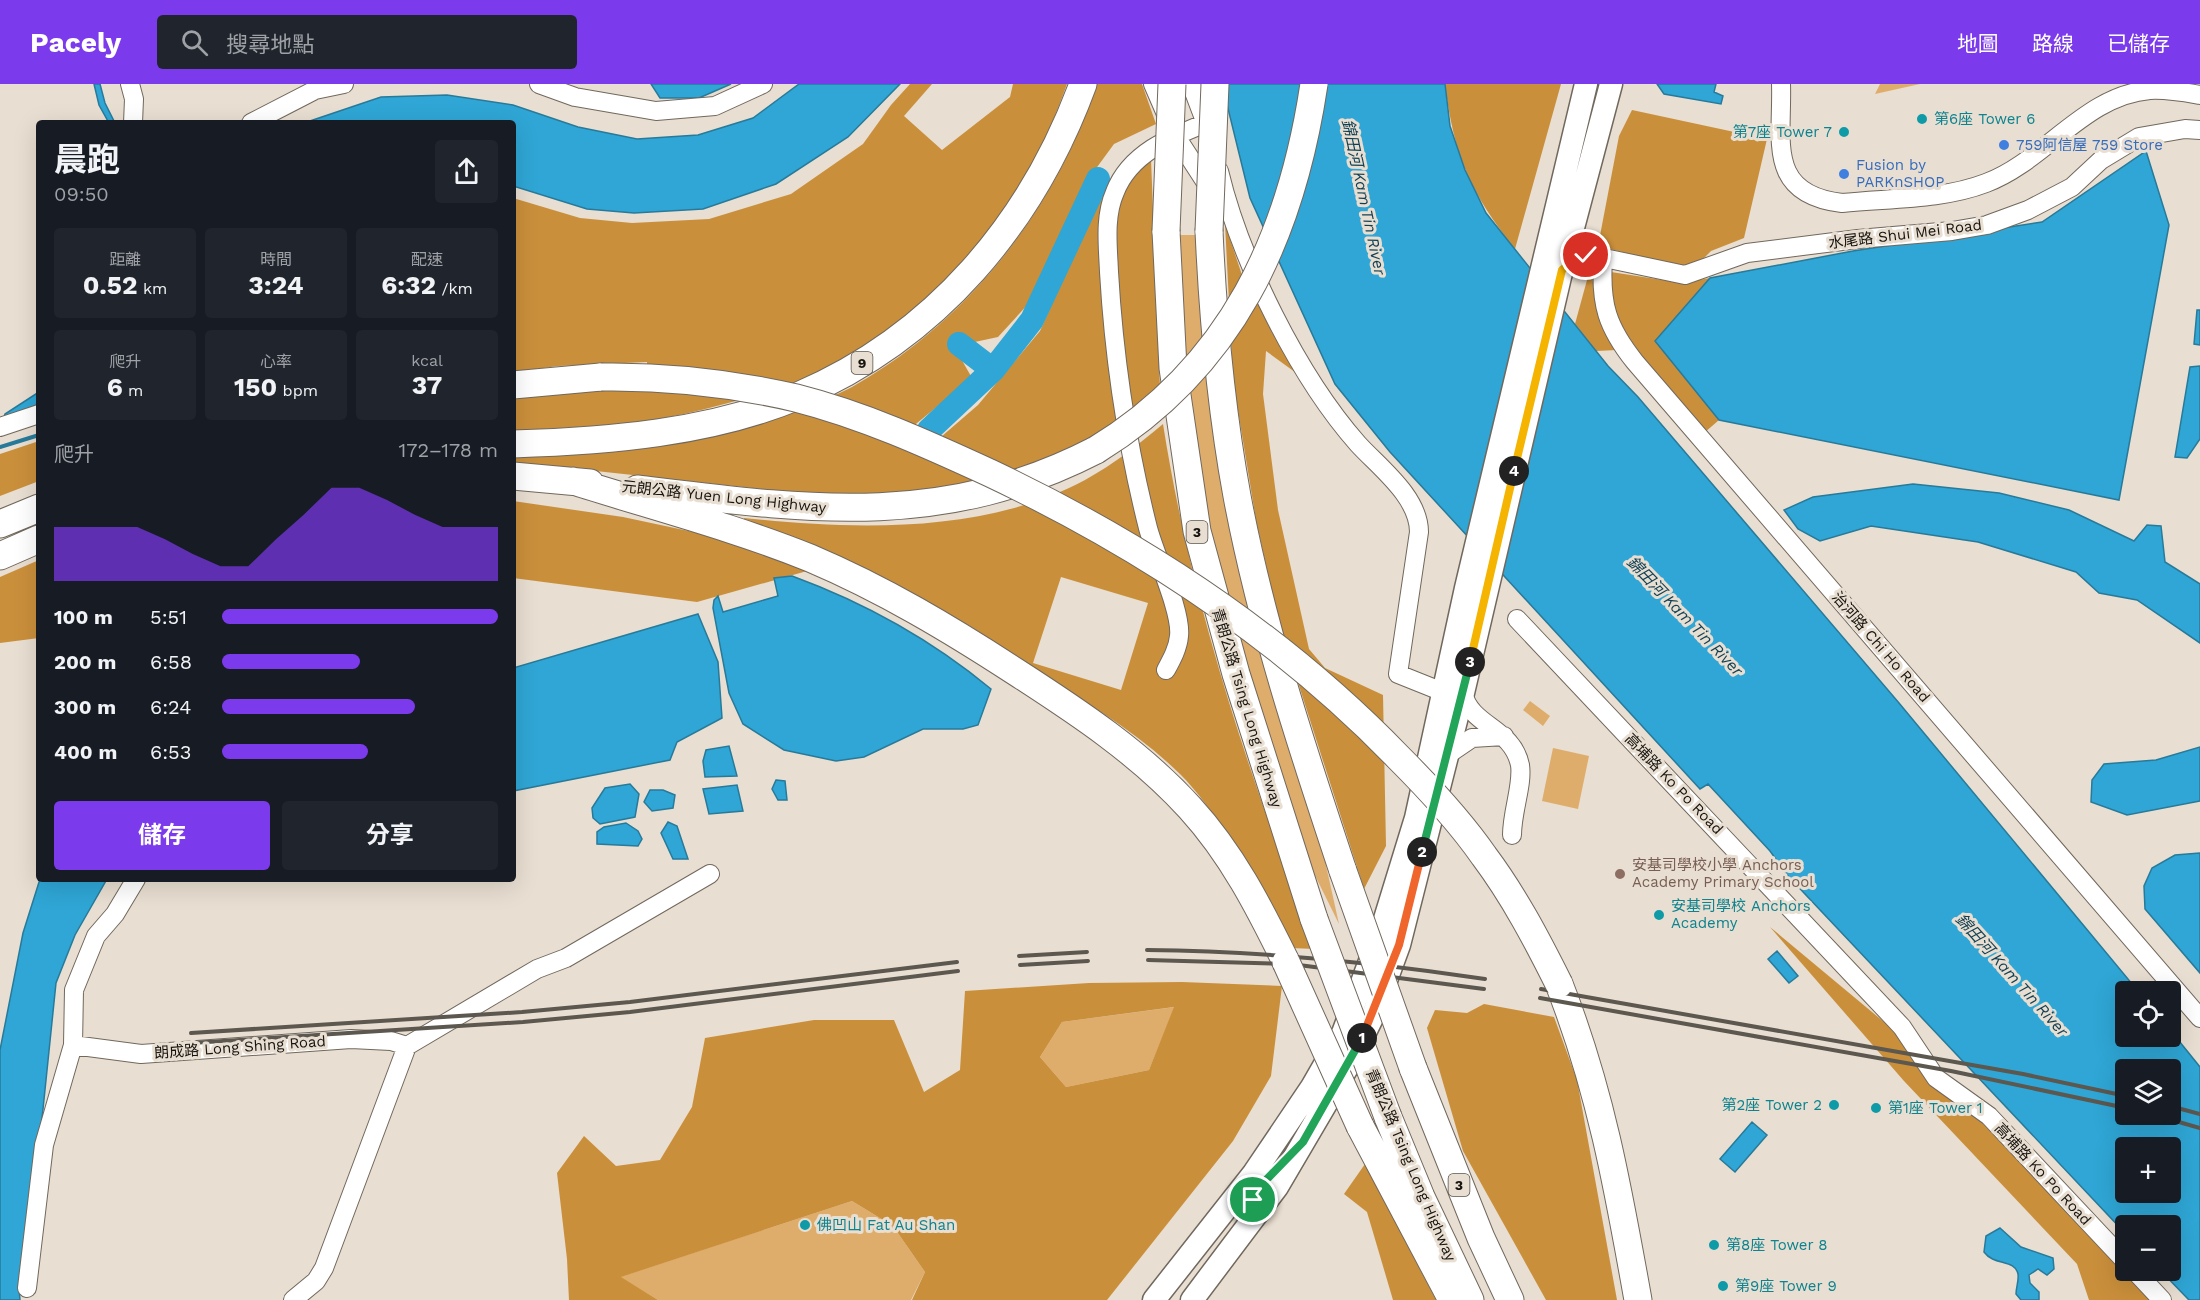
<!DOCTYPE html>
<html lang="zh-TW">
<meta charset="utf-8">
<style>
body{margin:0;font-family:"Work Sans","Noto Sans TC",sans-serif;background:#20242c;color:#f1f3f6;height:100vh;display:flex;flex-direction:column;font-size:22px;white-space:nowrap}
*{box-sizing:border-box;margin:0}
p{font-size:20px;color:#9ea1a6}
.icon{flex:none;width:33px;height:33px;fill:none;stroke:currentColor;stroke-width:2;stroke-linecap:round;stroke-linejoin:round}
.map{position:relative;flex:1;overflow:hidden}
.panel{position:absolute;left:36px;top:36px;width:480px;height:762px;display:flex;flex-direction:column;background:#171b24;border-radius:6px;box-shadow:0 6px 24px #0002}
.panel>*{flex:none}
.controls{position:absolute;left:2115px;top:897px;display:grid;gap:12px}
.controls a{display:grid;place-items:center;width:66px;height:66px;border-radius:6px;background:#171b24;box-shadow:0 6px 24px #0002;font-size:30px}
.pin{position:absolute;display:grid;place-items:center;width:51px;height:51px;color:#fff;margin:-26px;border:3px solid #fff;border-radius:50%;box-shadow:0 2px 6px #0007}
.km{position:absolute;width:30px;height:30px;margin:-15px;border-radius:50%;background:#222;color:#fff;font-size:16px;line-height:30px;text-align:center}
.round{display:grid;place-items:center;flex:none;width:63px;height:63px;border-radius:6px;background:#20242c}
.summary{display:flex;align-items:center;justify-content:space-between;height:102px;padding:0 18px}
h1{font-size:33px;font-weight:700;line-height:45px}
.figures{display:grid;grid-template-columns:repeat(3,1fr);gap:9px;height:102px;padding:6px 18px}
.figures div{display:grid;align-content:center;border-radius:6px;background:#20242c;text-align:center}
.figures b{font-size:26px;font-weight:700}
.figures small{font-size:16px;font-weight:400}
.figures p{font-size:16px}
.chart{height:168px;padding:12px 18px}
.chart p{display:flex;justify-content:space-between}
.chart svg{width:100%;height:108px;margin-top:6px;fill:#7c3aed;opacity:.7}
.cta{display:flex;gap:12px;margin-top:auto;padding:12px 18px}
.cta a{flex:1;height:69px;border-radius:6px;background:#7c3aed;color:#fff;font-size:24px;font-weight:700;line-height:69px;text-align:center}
.cta a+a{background:#20242c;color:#f1f3f6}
ul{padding:0 18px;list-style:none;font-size:20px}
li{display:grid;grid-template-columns:96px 72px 1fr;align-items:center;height:45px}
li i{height:15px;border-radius:8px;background:#7c3aed}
header{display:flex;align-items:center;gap:36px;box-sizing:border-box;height:84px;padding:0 30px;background:#7c3aed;color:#fff}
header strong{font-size:28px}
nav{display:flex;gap:33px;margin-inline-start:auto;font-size:21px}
.search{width:420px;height:54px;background:#20242c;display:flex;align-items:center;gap:15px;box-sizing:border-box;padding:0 21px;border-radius:6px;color:#9ea1a6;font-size:22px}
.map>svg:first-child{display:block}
</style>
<header>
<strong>Pacely</strong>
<div class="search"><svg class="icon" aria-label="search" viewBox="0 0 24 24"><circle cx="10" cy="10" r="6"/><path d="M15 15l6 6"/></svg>搜尋地點</div>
<nav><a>地圖</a><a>路線</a><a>已儲存</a></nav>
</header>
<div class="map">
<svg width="2200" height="1216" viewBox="0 0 2200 1216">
<rect width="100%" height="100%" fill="#e8ded1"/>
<!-- green -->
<path fill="#dfad6b" d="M 1880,0 L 1920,0 L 1875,10 Z
M 1179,151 L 1201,151 L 1205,235 L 1339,840 L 1296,753 L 1222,504 L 1184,308 Z
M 1530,617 L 1550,632 L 1543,642 L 1523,626 Z
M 1553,664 L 1589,672 L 1578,725 L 1542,717 Z
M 1175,923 L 1149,986 L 1066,1003 L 1040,973 L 1062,938 Z
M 852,1117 L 893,1142 L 925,1188 L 911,1216 L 658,1216 L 620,1193 Z"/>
<!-- forest -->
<path fill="#ca8f3b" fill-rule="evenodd" d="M 910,0 L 932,0 L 904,32 L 942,66 L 1010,13 L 1013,0 L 1067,0 C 1054,36 1039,74 1018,107 C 966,187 888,262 798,297 C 761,311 723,321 684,330 C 628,342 570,343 513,347 L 513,313 L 647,303 L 647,278 L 558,282 L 513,288 L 513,114 L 580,134 L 632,139 L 709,135 L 791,110 L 863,60 L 891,21 Z
M 1097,0 L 1142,0 L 1156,40 L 1114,60 L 1092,90 L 1031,217 L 998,253 L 970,259 L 960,249 L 951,257 L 972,294 L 900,353 L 919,372 L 978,321 L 1040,247 L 1102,107 L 1151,75 L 1160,304 L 1112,344 L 1055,377 L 991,401 L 855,415 L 513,378 L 513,369 L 811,321 C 826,314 843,309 857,300 C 970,235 1056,123 1097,0 Z
M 1445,0 L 1561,0 L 1515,165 C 1470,108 1454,72 1445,0 Z
M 1632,26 L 1767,55 L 1744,154 L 1711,167 L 1698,180 L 1686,184 L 1598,162 L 1619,52 Z
M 1225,140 L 1243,194 L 1299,291 L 1266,267 L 1263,310 L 1278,426 L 1309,565 L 1325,584 L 1383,611 L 1386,762 L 1364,805 L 1279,539 L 1256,436 L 1233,296 Z
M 1590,185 L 1602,240 L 1617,266 L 1596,267 L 1575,240 Z
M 1611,188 L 1682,199 L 1710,194 L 1655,257 L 1719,336 L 1704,349 C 1680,320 1628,267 1616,234 C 1610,219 1610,204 1611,188 Z
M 1163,340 C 1192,524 1250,692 1315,865 L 1291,864 C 1260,810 1224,734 1180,690 C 1136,647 1082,615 1030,584 L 1031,582 L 970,542 L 906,507 L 744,442 L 744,434 C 854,446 985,450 1085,396 C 1114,380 1138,361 1163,340 ZM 1061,493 L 1148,519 L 1121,606 L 1033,579 Z
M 39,357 L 39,397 L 0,412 L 0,370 Z
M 513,417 L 623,433 L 712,452 L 807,487 L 697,518 L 513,494 Z
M 39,476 L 39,554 L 0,559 L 0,493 Z
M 1770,843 L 1896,948 L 2151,1216 L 2089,1216 L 2077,1180 L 1904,997 Z
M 1182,898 L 1282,902 L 1271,992 L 1233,1057 L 1107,1216 L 912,1216 L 925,1188 L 893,1142 L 852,1117 L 621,1193 L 658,1216 L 569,1216 L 567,1175 L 557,1089 L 584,1052 L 616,1082 L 660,1076 L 692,1023 L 705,954 L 814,936 L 894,936 L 924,1008 L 960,986 L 965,907 L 1089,899 ZM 1174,923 L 1149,986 L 1066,1003 L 1040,973 L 1062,938 Z
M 1484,920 L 1554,933 L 1577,996 L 1617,1216 L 1546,1216 L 1463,1067 L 1427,944 L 1435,926 L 1467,929 Z
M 1365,1080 L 1436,1216 L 1393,1216 L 1367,1128 L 1344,1110 Z"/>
<!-- water -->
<path fill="#2fa6d5" stroke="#287a9a" stroke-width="1.5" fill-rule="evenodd" d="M 94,0 L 100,0 L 105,19 L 115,39 L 109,39 L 99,21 Z
M 651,0 L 731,0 L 699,14 L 660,14 Z
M 799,0 L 900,0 L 848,53 L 776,100 L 703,125 L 634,129 L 587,125 L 513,102 L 513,39 L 304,39 L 381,13 L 447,11 L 513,21 L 578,43 L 637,55 L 698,51 L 753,34 Z
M 1222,0 L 1445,0 L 1450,42 L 1465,86 L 1486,129 L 1608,282 L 1638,313 L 1899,619 L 2138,907 L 2126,908 L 2126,952 L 2170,952 L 2171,947 L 2200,983 L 2200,1216 L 2189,1216 L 2161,1187 L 2170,1186 L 2170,1142 L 2126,1142 L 2125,1149 L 1788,792 L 1770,767 L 1708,700 L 1700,705 L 1390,368 L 1335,300 L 1250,114 ZM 2126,986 L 2170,986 L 2170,1030 L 2126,1030 ZM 2126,1064 L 2170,1064 L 2170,1108 L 2126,1108 Z
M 1657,0 L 1716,0 L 1714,8 L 1723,12 L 1721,20 L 1664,10 Z
M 2146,67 L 2169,141 L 2119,416 L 1719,336 L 1655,257 L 1710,194 L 1853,167 L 2042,138 Z
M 2197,226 L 2200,226 L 2200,261 L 2194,260 Z
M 2200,282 L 2200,355 L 2187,374 L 2175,373 L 2190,283 Z
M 39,308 L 39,320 L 3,337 L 5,330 Z
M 1913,400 L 1999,409 L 2069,426 L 2134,457 L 2147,441 L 2161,442 L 2165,478 L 2200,500 L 2200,559 L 2137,516 L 2099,509 L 2076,488 L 1978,458 L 1871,442 L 1820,457 L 1798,445 L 1784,426 L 1813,413 Z
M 792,492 C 863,518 933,557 991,605 L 978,641 L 963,645 L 923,645 L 864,673 L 836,677 L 784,666 L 743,640 L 729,609 L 713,524 L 714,516 L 718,512 L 723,528 L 778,512 L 774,494 Z
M 698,530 L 718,578 L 722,634 L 677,658 L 670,676 L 513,707 L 513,584 Z
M 729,662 L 737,692 L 705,693 L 703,677 L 706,666 Z
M 2200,663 L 2200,717 L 2127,731 L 2091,718 L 2092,696 L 2104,680 L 2156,676 Z
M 776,696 L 785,697 L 787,716 L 778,716 L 772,705 Z
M 630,700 L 639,710 L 635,733 L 600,740 L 593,734 L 592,724 L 605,704 Z
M 737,701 L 743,727 L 709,730 L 703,705 Z
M 650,706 L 663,706 L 675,711 L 673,724 L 652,727 L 644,718 Z
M 668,738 L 677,742 L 688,775 L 673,775 L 661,749 Z
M 626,739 L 638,747 L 642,755 L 638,762 L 597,760 L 597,748 L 604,743 Z
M 2200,769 L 2200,889 L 2145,825 L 2144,802 L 2152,784 L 2175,771 Z
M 40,795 L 107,795 L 75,851 L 56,899 L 33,1122 L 19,1204 L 20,1216 L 0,1216 L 0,966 L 23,849 Z
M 1777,867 L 1798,892 L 1789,899 L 1768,875 Z
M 1752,1038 L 1767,1051 L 1735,1088 L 1720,1075 Z
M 2000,1144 L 2021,1163 L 2053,1174 L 2054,1185 L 2047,1191 L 2038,1185 L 2029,1191 L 2030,1199 L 2039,1208 L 2039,1216 L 2021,1216 L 2016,1210 C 2016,1203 2019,1197 2018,1190 C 2015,1175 1994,1182 1984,1168 L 1986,1152 Z"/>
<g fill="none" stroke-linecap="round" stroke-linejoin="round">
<!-- stream -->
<path stroke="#287a9a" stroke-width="4" d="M 0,363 L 39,351"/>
<!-- river -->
<path stroke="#2fa6d5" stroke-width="24" d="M 959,260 L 993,286
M 929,346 L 993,286 L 1032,236 L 1098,95"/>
<defs>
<path id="minor" d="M 130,0 L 134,15 L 133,39
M 539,0 L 575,13 L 656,27 L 715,22 L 763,0
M 1153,0 L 1175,51 L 1212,108
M 1191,0 L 1208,45
M 1781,0 C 1783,55 1765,110 1842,119 C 1889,114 1942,116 1986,99 C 2045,77 2085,11 2150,6 C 2167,5 2183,8 2200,11
M 251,39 L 315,6 L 344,0
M 1219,87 C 1240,175 1298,292 1358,360 C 1380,384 1419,413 1419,448 L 1398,590 L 1443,608
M 1603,175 C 1600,220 1607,243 1635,278 L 2200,934
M 1562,186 L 1573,176 L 1590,171 L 1685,191 L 1747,169 L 1858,155 L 1952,147 L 1987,141 L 2028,126 L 2072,103 L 2101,76 L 2139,53 L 2185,45 L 2200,46
M 0,343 L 39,330
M 1517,535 L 1902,943 L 1936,994 L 1989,1032 L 2126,1178
M 1166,586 C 1172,575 1178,564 1179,552 C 1182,528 1155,471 1148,444 C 1127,361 1114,274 1109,188 C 1108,162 1104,133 1115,108 C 1130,69 1171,53 1206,39
M 1463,609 C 1471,643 1512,643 1520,681 C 1523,701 1512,727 1512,751
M 1447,671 L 1472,654 L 1504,652
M 73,961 L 141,970 L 351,955 L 391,957 L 407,962
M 2134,1186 L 2162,1216
M 27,1204 L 44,1061 L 73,961 L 74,906 L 96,852 L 115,830 L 136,795
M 293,1216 L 316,1197 L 324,1184 L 407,962 L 537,885 L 566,874 L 710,790"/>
<path id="major" d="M 1154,1216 L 1254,1089 L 1312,1003 L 1343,949 L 1381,848 L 1416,734 L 1466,504 L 1586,0
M 1192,1216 L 1277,1103 L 1351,977 L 1373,932 L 1399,861 L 1463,609 L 1560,193 L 1611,0"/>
<path id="highway" d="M 1166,147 L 1173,284 L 1197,447 L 1236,590 L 1314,835
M 1209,147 C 1213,236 1221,325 1237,412 C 1261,540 1302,664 1343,787
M 513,301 L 601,293
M 513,360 C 608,357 710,349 798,312 C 936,253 1032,139 1083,0
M 513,392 L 590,399
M 573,397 C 652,422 733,443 810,474 C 883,505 950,545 1016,588 C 1078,628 1140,669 1190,724 C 1232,770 1259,823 1286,878
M 637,405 C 803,425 941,446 1096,366
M 0,440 L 39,424
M 0,472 L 39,455
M 1559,900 C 1601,1007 1618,1104 1638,1216
M 1413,984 L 1481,1154 L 1510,1216
M 1388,1033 L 1421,1113 L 1470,1216
M 1360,1042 L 1450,1212"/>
</defs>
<!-- minor casing -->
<use href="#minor" stroke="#71685d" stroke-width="20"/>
<!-- major casing -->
<use href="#major" stroke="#71685d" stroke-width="25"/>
<!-- highway casing -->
<use href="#highway" stroke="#71685d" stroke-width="29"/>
<!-- minor -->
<use href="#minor" stroke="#fff" stroke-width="18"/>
<!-- major -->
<use href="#major" stroke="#fff" stroke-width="22"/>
<!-- highway -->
<use href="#highway" stroke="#fff" stroke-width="27"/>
<!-- rail -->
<path stroke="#5c574f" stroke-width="4" d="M 1147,866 C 1261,867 1373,878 1485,895
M 1019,872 L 1087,868
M 1148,876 L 1291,880 L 1484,905
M 1020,881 L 1088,877
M 1541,905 L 2023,990 L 2126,1012
M 1540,914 L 1951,987 L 2126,1024
M 191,949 L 522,928 L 630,918 L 957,878
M 191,959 L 523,938 L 630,928 L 958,887
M 2170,1022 L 2200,1030
M 2151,1030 L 2200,1044"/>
<defs>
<path id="highway-bridge" d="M 1166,147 L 1172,0
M 1209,147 L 1215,0
M 601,293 C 667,292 731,299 796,314 C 863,331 927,360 990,389 C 1142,461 1281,552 1398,673 C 1429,704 1459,736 1484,772 C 1514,812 1537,856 1559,900
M 1096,366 C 1232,283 1291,153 1314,0
M 1343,787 L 1413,984
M 1314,835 L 1388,1033
M 1286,878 L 1360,1042"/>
</defs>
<!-- highway-bridge casing -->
<use href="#highway-bridge" stroke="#71685d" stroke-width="29" stroke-linecap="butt"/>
<!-- highway-bridge -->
<use href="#highway-bridge" stroke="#fff" stroke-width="27"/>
</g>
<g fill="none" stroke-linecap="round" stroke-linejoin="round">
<defs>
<path id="split-1" d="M 1253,1116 L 1266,1096 L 1303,1058 L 1362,954"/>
<path id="split-2" d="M 1362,954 L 1399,861 L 1422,768"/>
<path id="split-3" d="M 1422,768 L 1470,578"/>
<path id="split-4" d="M 1470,578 L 1514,387"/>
<path id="split-5" d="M 1514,387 L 1562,186 L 1573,176 L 1586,171"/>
</defs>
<!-- split-1 casing -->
<use href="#split-1" stroke="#fff" stroke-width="12"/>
<!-- split-2 casing -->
<use href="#split-2" stroke="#fff" stroke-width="12"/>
<!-- split-3 casing -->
<use href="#split-3" stroke="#fff" stroke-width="12"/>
<!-- split-4 casing -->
<use href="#split-4" stroke="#fff" stroke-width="12"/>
<!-- split-5 casing -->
<use href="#split-5" stroke="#fff" stroke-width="12"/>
<!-- split-1 -->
<use href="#split-1" stroke="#22a559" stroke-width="8"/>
<!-- split-2 -->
<use href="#split-2" stroke="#f0652b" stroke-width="8"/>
<!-- split-3 -->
<use href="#split-3" stroke="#22a559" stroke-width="8"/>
<!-- split-4 -->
<use href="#split-4" stroke="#f5b400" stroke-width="8"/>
<!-- split-5 -->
<use href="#split-5" stroke="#f5b400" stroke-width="8"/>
</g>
<!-- markers -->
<g fill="#0f9aa8" stroke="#e8ded1" stroke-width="2">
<circle cx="1922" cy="35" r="6"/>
<circle cx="1844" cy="48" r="6"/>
<circle cx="1659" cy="831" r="6"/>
<circle cx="1834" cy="1021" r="6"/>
<circle cx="1876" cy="1024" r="6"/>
<circle cx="805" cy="1141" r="6"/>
<circle cx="1714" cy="1161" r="6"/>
<circle cx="1723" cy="1202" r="6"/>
</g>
<g fill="#3f7fe0" stroke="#e8ded1" stroke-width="2">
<circle cx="2004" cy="61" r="6"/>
<circle cx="1844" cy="90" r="6"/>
</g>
<circle fill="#8d6e63" stroke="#e8ded1" stroke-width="2" cx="1620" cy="790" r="6"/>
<g text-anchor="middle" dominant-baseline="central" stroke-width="6" stroke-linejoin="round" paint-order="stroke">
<!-- shield labels -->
<g fill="#e8ded1" stroke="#565149" stroke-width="1.5">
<rect x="851.5" y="268" width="21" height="22" rx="4.5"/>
<rect x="1186.5" y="437" width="21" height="22" rx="4.5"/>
<rect x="1448.5" y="1090" width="21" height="22" rx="4.5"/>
</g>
<g font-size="14" font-weight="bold" fill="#17140f">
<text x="862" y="279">9</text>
<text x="1197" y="448">3</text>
<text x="1459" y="1101">3</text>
</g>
<!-- culture labels -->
<g font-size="15" fill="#0d838f" stroke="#e8ded1" text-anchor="start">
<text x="1934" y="35">第6座 Tower 6</text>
<text x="1832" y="48" text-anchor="end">第7座 Tower 7</text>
<text x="1671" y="822">安基司學校 Anchors<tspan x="1671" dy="17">Academy</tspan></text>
<text x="1822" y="1021" text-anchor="end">第2座 Tower 2</text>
<text x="1888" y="1024">第1座 Tower 1</text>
<text x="817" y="1141">佛凹山 Fat Au Shan</text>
<text x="1726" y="1161">第8座 Tower 8</text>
<text x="1735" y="1202">第9座 Tower 9</text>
</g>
<!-- shop labels -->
<g font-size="15" fill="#366cbe" stroke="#e8ded1" text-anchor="start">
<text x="2016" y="61">759阿信屋 759 Store</text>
<text x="1856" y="81">Fusion by<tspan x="1856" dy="17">PARKnSHOP</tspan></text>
</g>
<!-- street labels -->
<g font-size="15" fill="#17140f" stroke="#e8ded1">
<text transform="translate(1905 150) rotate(-7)">水尾路 Shui Mei Road</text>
<text transform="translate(724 413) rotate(6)">元朗公路 Yuen Long Highway</text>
<text transform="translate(1881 563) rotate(49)">治河路 Chi Ho Road</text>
<text transform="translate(1247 624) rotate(73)">青朗公路 Tsing Long Highway</text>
<text transform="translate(1674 700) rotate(46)">高埔路 Ko Po Road</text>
<text transform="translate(240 963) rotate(-4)">朗成路 Long Shing Road</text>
<text transform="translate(1411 1081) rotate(67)">青朗公路 Tsing Long Highway</text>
<text transform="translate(2043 1090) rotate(47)">高埔路 Ko Po Road</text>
</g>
<!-- education labels -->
<g font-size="15" fill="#785e54" stroke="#e8ded1" text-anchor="start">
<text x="1632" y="781">安基司學校小學 Anchors<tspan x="1632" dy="17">Academy Primary School</tspan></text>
</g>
<!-- water labels -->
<g font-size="16" font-style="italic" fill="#0e3f53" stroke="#e8ded1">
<text transform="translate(1364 113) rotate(78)">錦田河 Kam Tin River</text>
<text transform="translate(1685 532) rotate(46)">錦田河 Kam Tin River</text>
<text transform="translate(2012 891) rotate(48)">錦田河 Kam Tin River</text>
</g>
</g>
</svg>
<div class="controls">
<a><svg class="icon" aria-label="locate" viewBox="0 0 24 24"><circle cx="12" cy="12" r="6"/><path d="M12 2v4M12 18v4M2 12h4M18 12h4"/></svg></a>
<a><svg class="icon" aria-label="layers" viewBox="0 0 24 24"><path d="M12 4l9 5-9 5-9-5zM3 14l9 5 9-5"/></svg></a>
<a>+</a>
<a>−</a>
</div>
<div class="pin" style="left:1253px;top:1116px;background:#1e9e55"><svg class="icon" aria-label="arrive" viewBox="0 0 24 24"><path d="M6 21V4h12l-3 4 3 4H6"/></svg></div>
<div class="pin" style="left:1586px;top:171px;background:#d93025"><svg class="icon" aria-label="check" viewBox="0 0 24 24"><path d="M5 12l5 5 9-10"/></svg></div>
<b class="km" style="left:1362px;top:954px">1</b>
<b class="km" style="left:1422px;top:768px">2</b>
<b class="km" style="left:1470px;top:578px">3</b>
<b class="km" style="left:1514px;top:387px">4</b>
<section class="panel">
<div class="summary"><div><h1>晨跑</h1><p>09:50</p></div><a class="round"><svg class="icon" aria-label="share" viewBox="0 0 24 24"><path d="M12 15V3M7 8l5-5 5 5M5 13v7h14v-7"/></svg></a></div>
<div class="figures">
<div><p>距離</p><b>0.52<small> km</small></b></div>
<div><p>時間</p><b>3:24</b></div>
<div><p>配速</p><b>6:32<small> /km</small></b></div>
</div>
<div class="figures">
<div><p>爬升</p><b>6<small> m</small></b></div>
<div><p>心率</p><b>150<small> bpm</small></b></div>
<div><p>kcal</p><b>37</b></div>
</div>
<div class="chart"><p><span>爬升</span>172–178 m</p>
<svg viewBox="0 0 160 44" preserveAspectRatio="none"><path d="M0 44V22L10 22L20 22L30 22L40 27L50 33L60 38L70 38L80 27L90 17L100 6L110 6L120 11L130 17L140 22L150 22L160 22V44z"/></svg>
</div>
<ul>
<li><b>100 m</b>5:51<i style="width:100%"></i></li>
<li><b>200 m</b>6:58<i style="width:50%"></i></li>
<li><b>300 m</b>6:24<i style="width:70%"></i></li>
<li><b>400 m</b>6:53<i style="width:53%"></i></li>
</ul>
<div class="cta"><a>儲存</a><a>分享</a></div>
</section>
</div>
